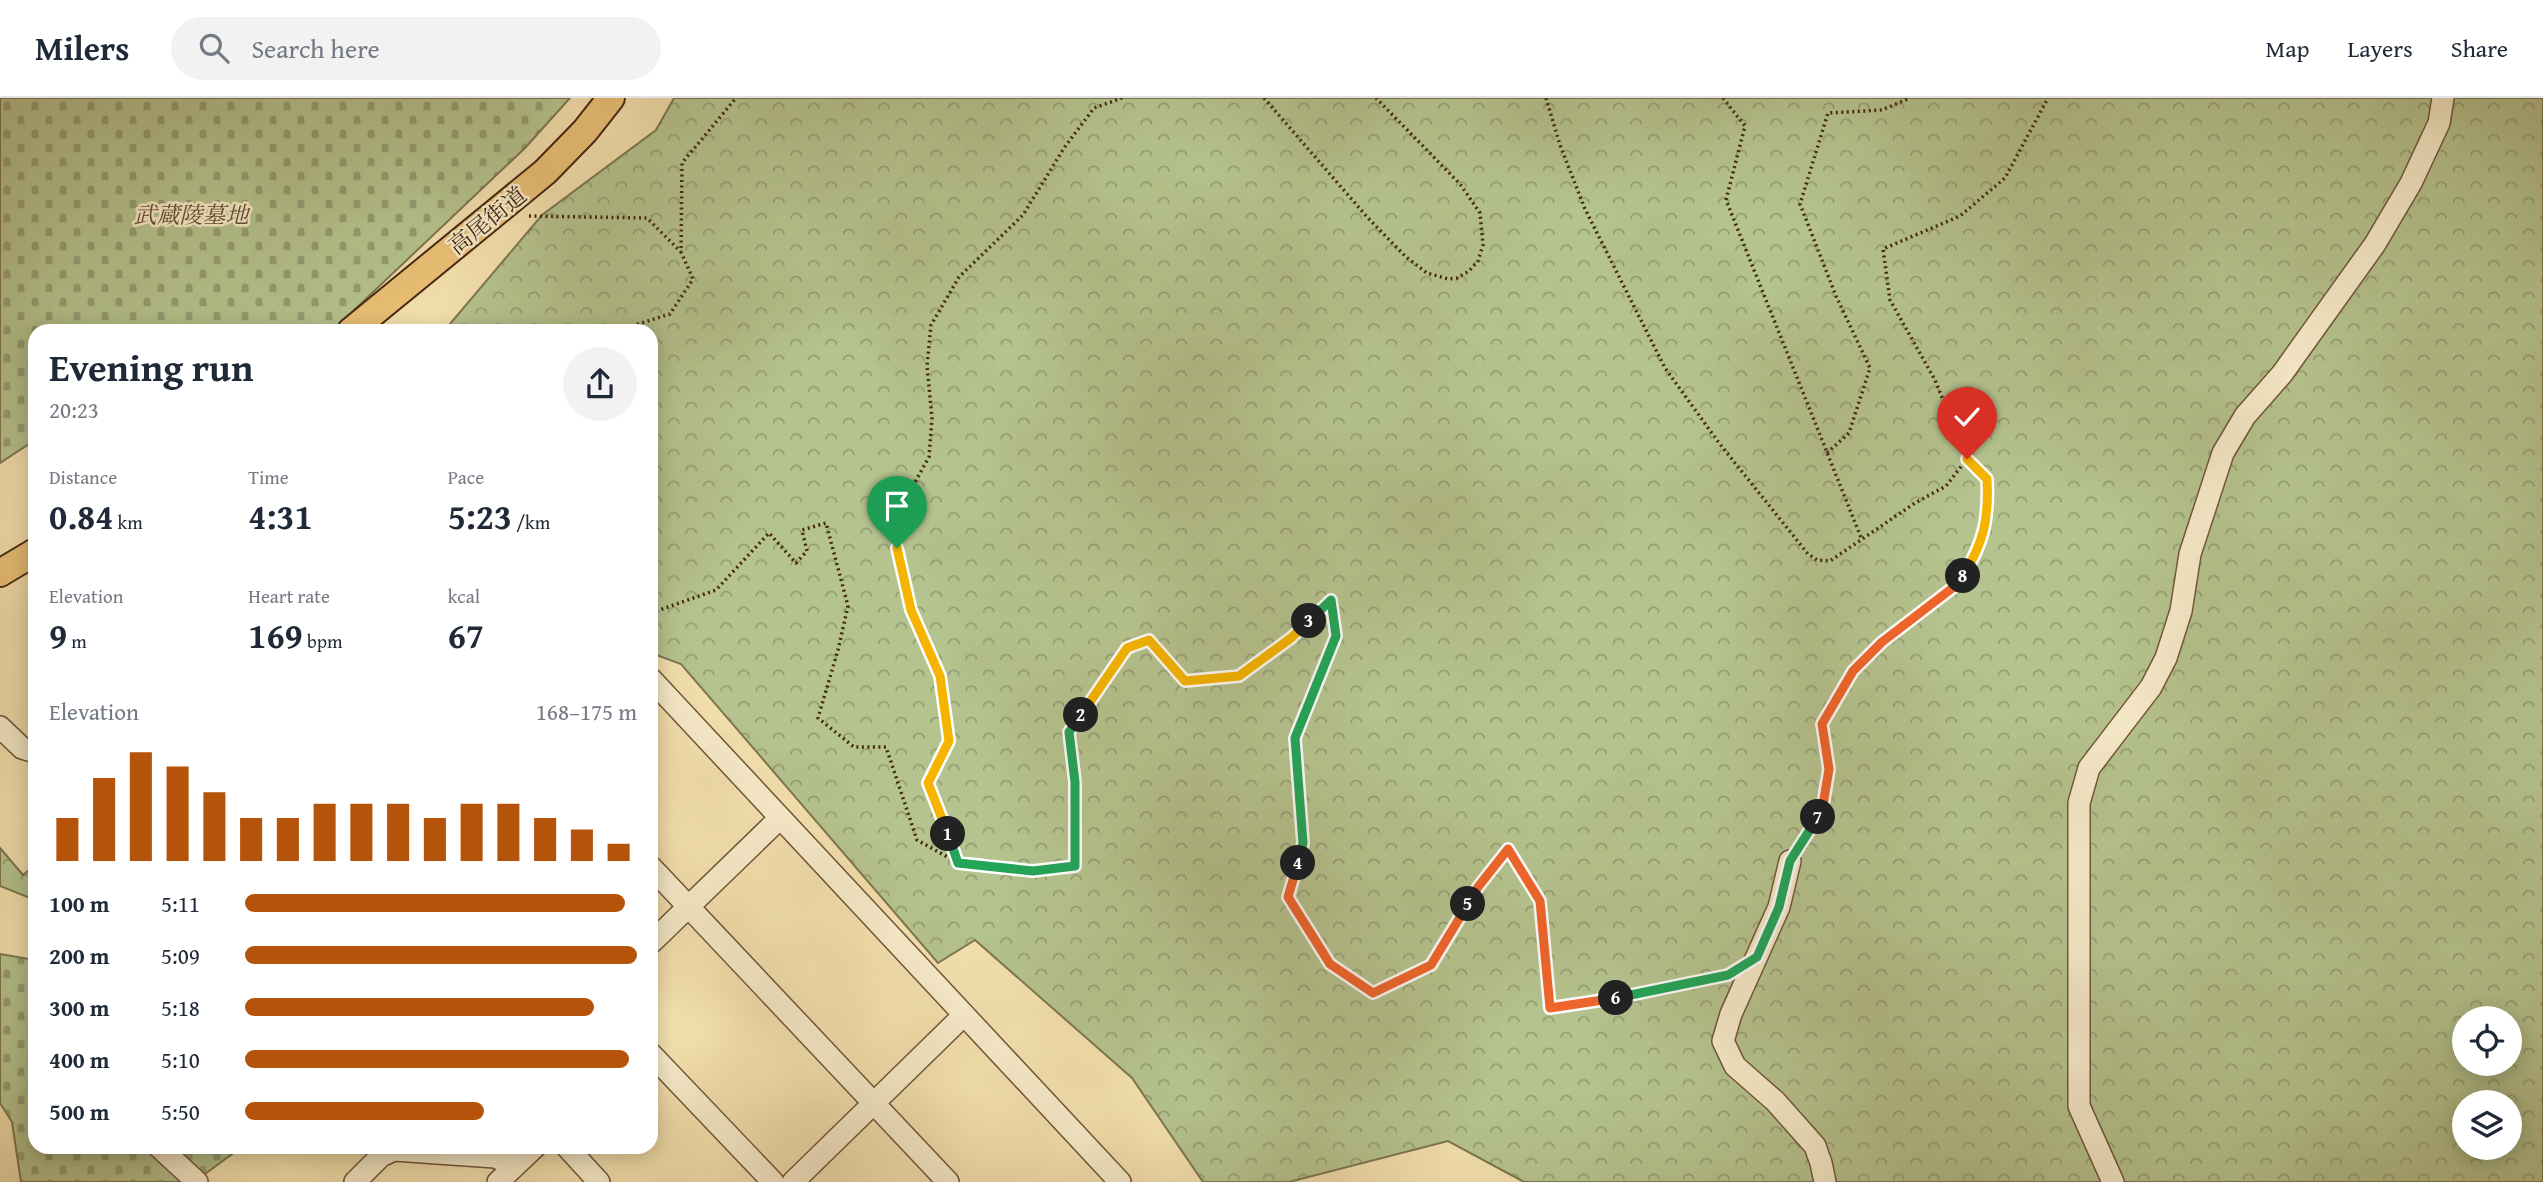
<!DOCTYPE html>
<meta charset="utf-8">
<style>
body{margin:0;font-family:"Gentium Book Plus","Noto Serif JP",serif;background:#f2f2f3;color:#1f2937;height:100vh;display:flex;flex-direction:column;font-size:26px;white-space:nowrap}
*{box-sizing:border-box;margin:0}
p{font-size:23px;color:#747a83}
.icon{flex:none;width:38px;height:38px;fill:none;stroke:currentColor;stroke-width:2;stroke-linecap:round;stroke-linejoin:round}
.map{position:relative;flex:1;overflow:hidden}
.sheet{position:absolute;left:28px;top:226px;width:630px;height:830px;display:flex;flex-direction:column;background:#fff;border-radius:21px;box-shadow:0 4px 18px #0003}
.sheet>*{flex:none}
.fabs{position:absolute;left:2452px;top:908px;display:grid;gap:14px}
.fabs a{display:grid;place-items:center;width:70px;height:70px;border-radius:50%;background:#fff;box-shadow:0 4px 18px #0003;font-size:35px}
.pin{position:absolute;display:grid;place-items:center;width:60px;height:60px;color:#fff;margin:-72px -30px;border-radius:50% 50% 50% 0;rotate:-45deg;box-shadow:0 0 7px #0007}
.pin .icon{rotate:45deg}
.km{position:absolute;width:35px;height:35px;margin:-18px;border-radius:50%;background:#222;color:#fff;font-size:19px;line-height:35px;text-align:center}
.round{display:grid;place-items:center;flex:none;width:74px;height:74px;border-radius:37px;background:#f2f2f3}
.headline{display:flex;align-items:center;justify-content:space-between;height:119px;padding:0 21px}
h1{font-size:38px;font-weight:600;line-height:52px}
.metrics{display:grid;grid-template-columns:repeat(3,1fr);gap:10px;height:119px;padding:7px 21px}
.metrics div{display:grid;align-content:center}
.metrics b{font-size:35px;font-weight:600}
.metrics small{font-size:19px;font-weight:400}
.metrics p{font-size:19px}
.chart{height:196px;padding:14px 21px}
.chart p{display:flex;justify-content:space-between}
.chart svg{width:100%;height:126px;margin-top:7px;stroke:#b45309;stroke-width:6}
ul{padding:0 21px;list-style:none;font-size:23px}
li{display:grid;grid-template-columns:112px 84px 1fr;align-items:center;height:52px}
li i{height:18px;border-radius:9px;background:#b45309}
header{display:flex;align-items:center;gap:42px;box-sizing:border-box;height:98px;padding:0 35px;background:#fff;border-bottom:2px solid #e0e1e3}
header strong{font-size:33px}
nav{display:flex;gap:38px;margin-inline-start:auto;font-size:24px}
.search{width:490px;height:63px;background:#f2f2f3;display:flex;align-items:center;gap:18px;box-sizing:border-box;padding:0 24px;border-radius:38px;color:#747a83;font-size:26px}
.map>svg:first-child{display:block}
</style>
<header>
<strong>Milers</strong>
<div class="search"><svg class="icon" aria-label="search" viewBox="0 0 24 24"><circle cx="10" cy="10" r="6"/><path d="M15 15l6 6"/></svg>Search here</div>
<nav><a>Map</a><a>Layers</a><a>Share</a></nav>
</header>
<div class="map">
<svg width="2543" height="1084" viewBox="0 0 2543 1084">
<defs>
<pattern id="forest-crowns" width="20" height="18" patternUnits="userSpaceOnUse" patternTransform="scale(1.75)"><rect width="20" height="18" fill="#b5c38e"/><path d="M2 6a3 3 0 1 1 6 0M12 15a3 3 0 1 1 6 0" fill="none" stroke="#959e73"/></pattern>
<pattern id="cemetery-stones" width="16" height="16" patternUnits="userSpaceOnUse" patternTransform="scale(1.75)"><rect width="16" height="16" fill="#b5c38e"/><path d="M2 7V4a2 2 0 0 1 4 0v3zM10 15v-3a2 2 0 0 1 4 0v3z" fill="#959e73"/></pattern>
</defs>
<rect width="100%" height="100%" fill="#f3e0ad"/>
<filter id="stains"><feTurbulence type="fractalNoise" baseFrequency=".00286" numOctaves="4"/><feColorMatrix values="0 0 0 0 .2 0 0 0 0 .09 0 0 0 0 .02 0 0 0 .5 -.17"/></filter>
<radialGradient id="worn" r=".72"><stop offset=".6" stop-color="#630" stop-opacity="0"/><stop offset="1" stop-color="#630" stop-opacity=".3"/></radialGradient>
<!-- forest -->
<path fill="url(#forest-crowns)" stroke="#7e7650" stroke-width="2" fill-rule="evenodd" d="M 674,0 L 2543,0 L 2543,1084 L 1524,1084 L 1448,1043 L 1289,1084 L 1203,1084 L 1132,980 L 975,842 L 938,865 L 681,566 L 651,555 L 651,233 L 444,233 L 542,117 L 656,32 ZM 2464,920 L 2510,920 L 2510,966 L 2464,966 ZM 2464,1004 L 2510,1004 L 2510,1050 L 2464,1050 Z
M 0,750 L 23,777 L 35,767 L 35,802 L 0,788 Z"/>
<!-- cemetery -->
<path fill="url(#cemetery-stones)" stroke="#7e7650" stroke-width="2" d="M 0,0 L 570,0 L 525,50 L 332,233 L 35,233 L 35,342 L 0,365 Z
M 0,856 L 35,862 L 35,1048 L 243,1048 L 194,1084 L 21,1084 L 12,1024 L 0,1005 Z"/>
<g fill="none" stroke-linecap="round" stroke-linejoin="round">
<defs>
<path id="minor" d="M 651,581 L 1120,1084
M 0,629 L 22,650 L 35,654
M 1790,763 L 1779,809 L 1731,916 L 1723,943 L 1735,968 L 1775,1003 L 1815,1048 L 1821,1065 L 1825,1084
M 651,769 L 948,1084
M 651,845 L 779,721
M 651,956 L 773,1084
M 158,1048 L 197,1084
M 566,1048 L 599,1084
M 355,1084 L 381,1058 L 394,1052 L 495,1059 L 515,1068
M 498,1084 L 536,1048
M 793,1084 L 964,917
M 2113,1084 L 2079,1008 L 2079,705 L 2089,670 L 2151,589 L 2166,560 L 2181,513 L 2190,456 L 2223,355 L 2245,318 L 2282,276 L 2375,146 L 2411,85 L 2439,25 L 2443,0"/>
<path id="major" d="M 351,233 L 545,74 L 585,33 L 611,0
M 0,475 L 35,454"/>
</defs>
<!-- minor casing -->
<use href="#minor" stroke="#715639" stroke-width="24"/>
<!-- major casing -->
<use href="#major" stroke="#462812" stroke-width="30"/>
<!-- path -->
<path stroke="#462812" stroke-width="3.5" stroke-dasharray="2 3.5" stroke-linecap="butt" d="M 1264,0 L 1368,120 L 1406,159 L 1427,175 L 1448,181 L 1457,180 L 1469,173 L 1478,163 L 1483,147 L 1480,115 L 1460,86 L 1376,0
M 1546,0 L 1560,47 L 1585,111 L 1665,270 L 1719,345 L 1808,456 L 1817,462 L 1830,463 L 1915,405 L 1946,388 L 1967,361 L 1988,381 L 1989,412 L 1979,453 L 1959,485 L 1882,544 L 1853,573 L 1822,626 L 1829,671 L 1822,713 L 1801,747
M 1723,0 L 1745,28 L 1726,102 L 1862,442
M 529,118 L 647,120 L 681,154
M 616,233 L 670,216 L 693,181 L 681,154 L 682,65 L 736,0
M 1827,355 L 1849,335 L 1870,270 L 1836,198 L 1800,106 L 1828,15 L 1882,12 L 1910,0
M 1967,361 L 1935,282 L 1890,202 L 1883,151 L 1960,118 L 2005,80 L 2048,0
M 651,515 L 716,492 L 769,435 L 796,465 L 807,453 L 802,432 L 826,425 L 848,508 L 838,552 L 818,620 L 854,649 L 886,649 L 917,742 L 958,765 L 1033,773 L 1075,768 L 1075,684 L 1069,634 L 1127,550 L 1149,542 L 1185,583 L 1239,578 L 1291,540 L 1331,502 L 1336,538 L 1295,640 L 1303,745 L 1288,799 L 1330,866 L 1373,895 L 1431,867 L 1478,789 L 1509,751 L 1540,803 L 1550,910 L 1646,895 L 1727,878
M 958,763 L 928,685 L 949,643 L 940,578 L 911,512 L 897,450 L 905,402 L 929,359 L 932,320 L 927,268 L 931,227 L 959,179 L 1023,117 L 1064,50 L 1094,10 L 1122,0"/>
<!-- minor -->
<use href="#minor" stroke="#f7ebca" stroke-width="21"/>
<!-- major -->
<use href="#major" stroke="#eac076" stroke-width="26"/>
</g>
<g fill="none" stroke-linecap="round" stroke-linejoin="round">
<defs>
<path id="split-1" d="M 897,450 L 911,512 L 940,578 L 949,643 L 928,685 L 948,736"/>
<path id="split-2" d="M 948,736 L 958,765 L 1033,773 L 1075,768 L 1075,684 L 1069,634 L 1081,617"/>
<path id="split-3" d="M 1081,617 L 1127,550 L 1149,542 L 1185,583 L 1239,578 L 1291,540 L 1309,523"/>
<path id="split-4" d="M 1298,765 L 1303,745 L 1295,640 L 1336,538 L 1331,502 L 1309,523"/>
<path id="split-5" d="M 1298,765 L 1288,799 L 1330,866 L 1373,895 L 1431,867 L 1468,806"/>
<path id="split-6" d="M 1468,806 L 1478,789 L 1508,751 L 1540,803 L 1550,910 L 1616,900"/>
<path id="split-7" d="M 1616,900 L 1728,877 L 1757,859 L 1779,809 L 1790,763 L 1818,719"/>
<path id="split-8" d="M 1818,719 L 1822,713 L 1829,671 L 1822,626 L 1853,573 L 1882,544 L 1959,485 L 1963,478"/>
<path id="split-9" d="M 1963,478 C 1984,444 1989,421 1987,381 L 1967,361"/>
</defs>
<!-- split-1 casing -->
<use href="#split-1" stroke="#fff" stroke-width="14"/>
<!-- split-2 casing -->
<use href="#split-2" stroke="#fff" stroke-width="14"/>
<!-- split-3 casing -->
<use href="#split-3" stroke="#fff" stroke-width="14"/>
<!-- split-4 casing -->
<use href="#split-4" stroke="#fff" stroke-width="14"/>
<!-- split-5 casing -->
<use href="#split-5" stroke="#fff" stroke-width="14"/>
<!-- split-6 casing -->
<use href="#split-6" stroke="#fff" stroke-width="14"/>
<!-- split-7 casing -->
<use href="#split-7" stroke="#fff" stroke-width="14"/>
<!-- split-8 casing -->
<use href="#split-8" stroke="#fff" stroke-width="14"/>
<!-- split-9 casing -->
<use href="#split-9" stroke="#fff" stroke-width="14"/>
<!-- split-1 -->
<use href="#split-1" stroke="#f5b400" stroke-width="9"/>
<!-- split-2 -->
<use href="#split-2" stroke="#22a559" stroke-width="9"/>
<!-- split-3 -->
<use href="#split-3" stroke="#f5b400" stroke-width="9"/>
<!-- split-4 -->
<use href="#split-4" stroke="#22a559" stroke-width="9"/>
<!-- split-5 -->
<use href="#split-5" stroke="#f0652b" stroke-width="9"/>
<!-- split-6 -->
<use href="#split-6" stroke="#f0652b" stroke-width="9"/>
<!-- split-7 -->
<use href="#split-7" stroke="#22a559" stroke-width="9"/>
<!-- split-8 -->
<use href="#split-8" stroke="#f0652b" stroke-width="9"/>
<!-- split-9 -->
<use href="#split-9" stroke="#f5b400" stroke-width="9"/>
</g>
<g text-anchor="middle" dominant-baseline="central" stroke-width="5" stroke-linejoin="round" paint-order="stroke">
<!-- park labels -->
<g font-size="23" font-style="italic" fill="#624f31" stroke="#f7ebca">
<text x="191" y="116">武蔵陵墓地</text>
</g>
<!-- street labels -->
<g font-size="23" fill="#462812" stroke="#f7ebca">
<text transform="translate(487 122) rotate(-39)">高尾街道</text>
</g>
</g>
<rect width="100%" height="100%" filter="url(#stains)"/>
<rect width="100%" height="100%" fill="url(#worn)"/>
</svg>
<div class="fabs">
<a><svg class="icon" aria-label="locate" viewBox="0 0 24 24"><circle cx="12" cy="12" r="6"/><path d="M12 2v4M12 18v4M2 12h4M18 12h4"/></svg></a>
<a><svg class="icon" aria-label="layers" viewBox="0 0 24 24"><path d="M12 4l9 5-9 5-9-5zM3 14l9 5 9-5"/></svg></a>
</div>
<div class="pin" style="left:897px;top:450px;background:#1e9e55"><svg class="icon" aria-label="arrive" viewBox="0 0 24 24"><path d="M6 21V4h12l-3 4 3 4H6"/></svg></div>
<div class="pin" style="left:1967px;top:361px;background:#d93025"><svg class="icon" aria-label="check" viewBox="0 0 24 24"><path d="M5 12l5 5 9-10"/></svg></div>
<b class="km" style="left:948px;top:736px">1</b>
<b class="km" style="left:1081px;top:617px">2</b>
<b class="km" style="left:1309px;top:523px">3</b>
<b class="km" style="left:1298px;top:765px">4</b>
<b class="km" style="left:1468px;top:806px">5</b>
<b class="km" style="left:1616px;top:900px">6</b>
<b class="km" style="left:1818px;top:719px">7</b>
<b class="km" style="left:1963px;top:478px">8</b>
<section class="sheet">
<div class="headline"><div><h1>Evening run</h1><p>20:23</p></div><a class="round"><svg class="icon" aria-label="share" viewBox="0 0 24 24"><path d="M12 15V3M7 8l5-5 5 5M5 13v7h14v-7"/></svg></a></div>
<div class="metrics">
<div><p>Distance</p><b>0.84<small> km</small></b></div>
<div><p>Time</p><b>4:31</b></div>
<div><p>Pace</p><b>5:23<small> /km</small></b></div>
</div>
<div class="metrics">
<div><p>Elevation</p><b>9<small> m</small></b></div>
<div><p>Heart rate</p><b>169<small> bpm</small></b></div>
<div><p>kcal</p><b>67</b></div>
</div>
<div class="chart"><p><span>Elevation</span>168–175 m</p>
<svg viewBox="0 0 160 44" preserveAspectRatio="none"><path d="M5 44V29M15 44V15M25 44V6M35 44V11M45 44V20M55 44V29M65 44V29M75 44V24M85 44V24M95 44V24M105 44V29M115 44V24M125 44V24M135 44V29M145 44V33M155 44V38"/></svg>
</div>
<ul>
<li><b>100 m</b>5:11<i style="width:97%"></i></li>
<li><b>200 m</b>5:09<i style="width:100%"></i></li>
<li><b>300 m</b>5:18<i style="width:89%"></i></li>
<li><b>400 m</b>5:10<i style="width:98%"></i></li>
<li><b>500 m</b>5:50<i style="width:61%"></i></li>
</ul>
</section>
</div>
